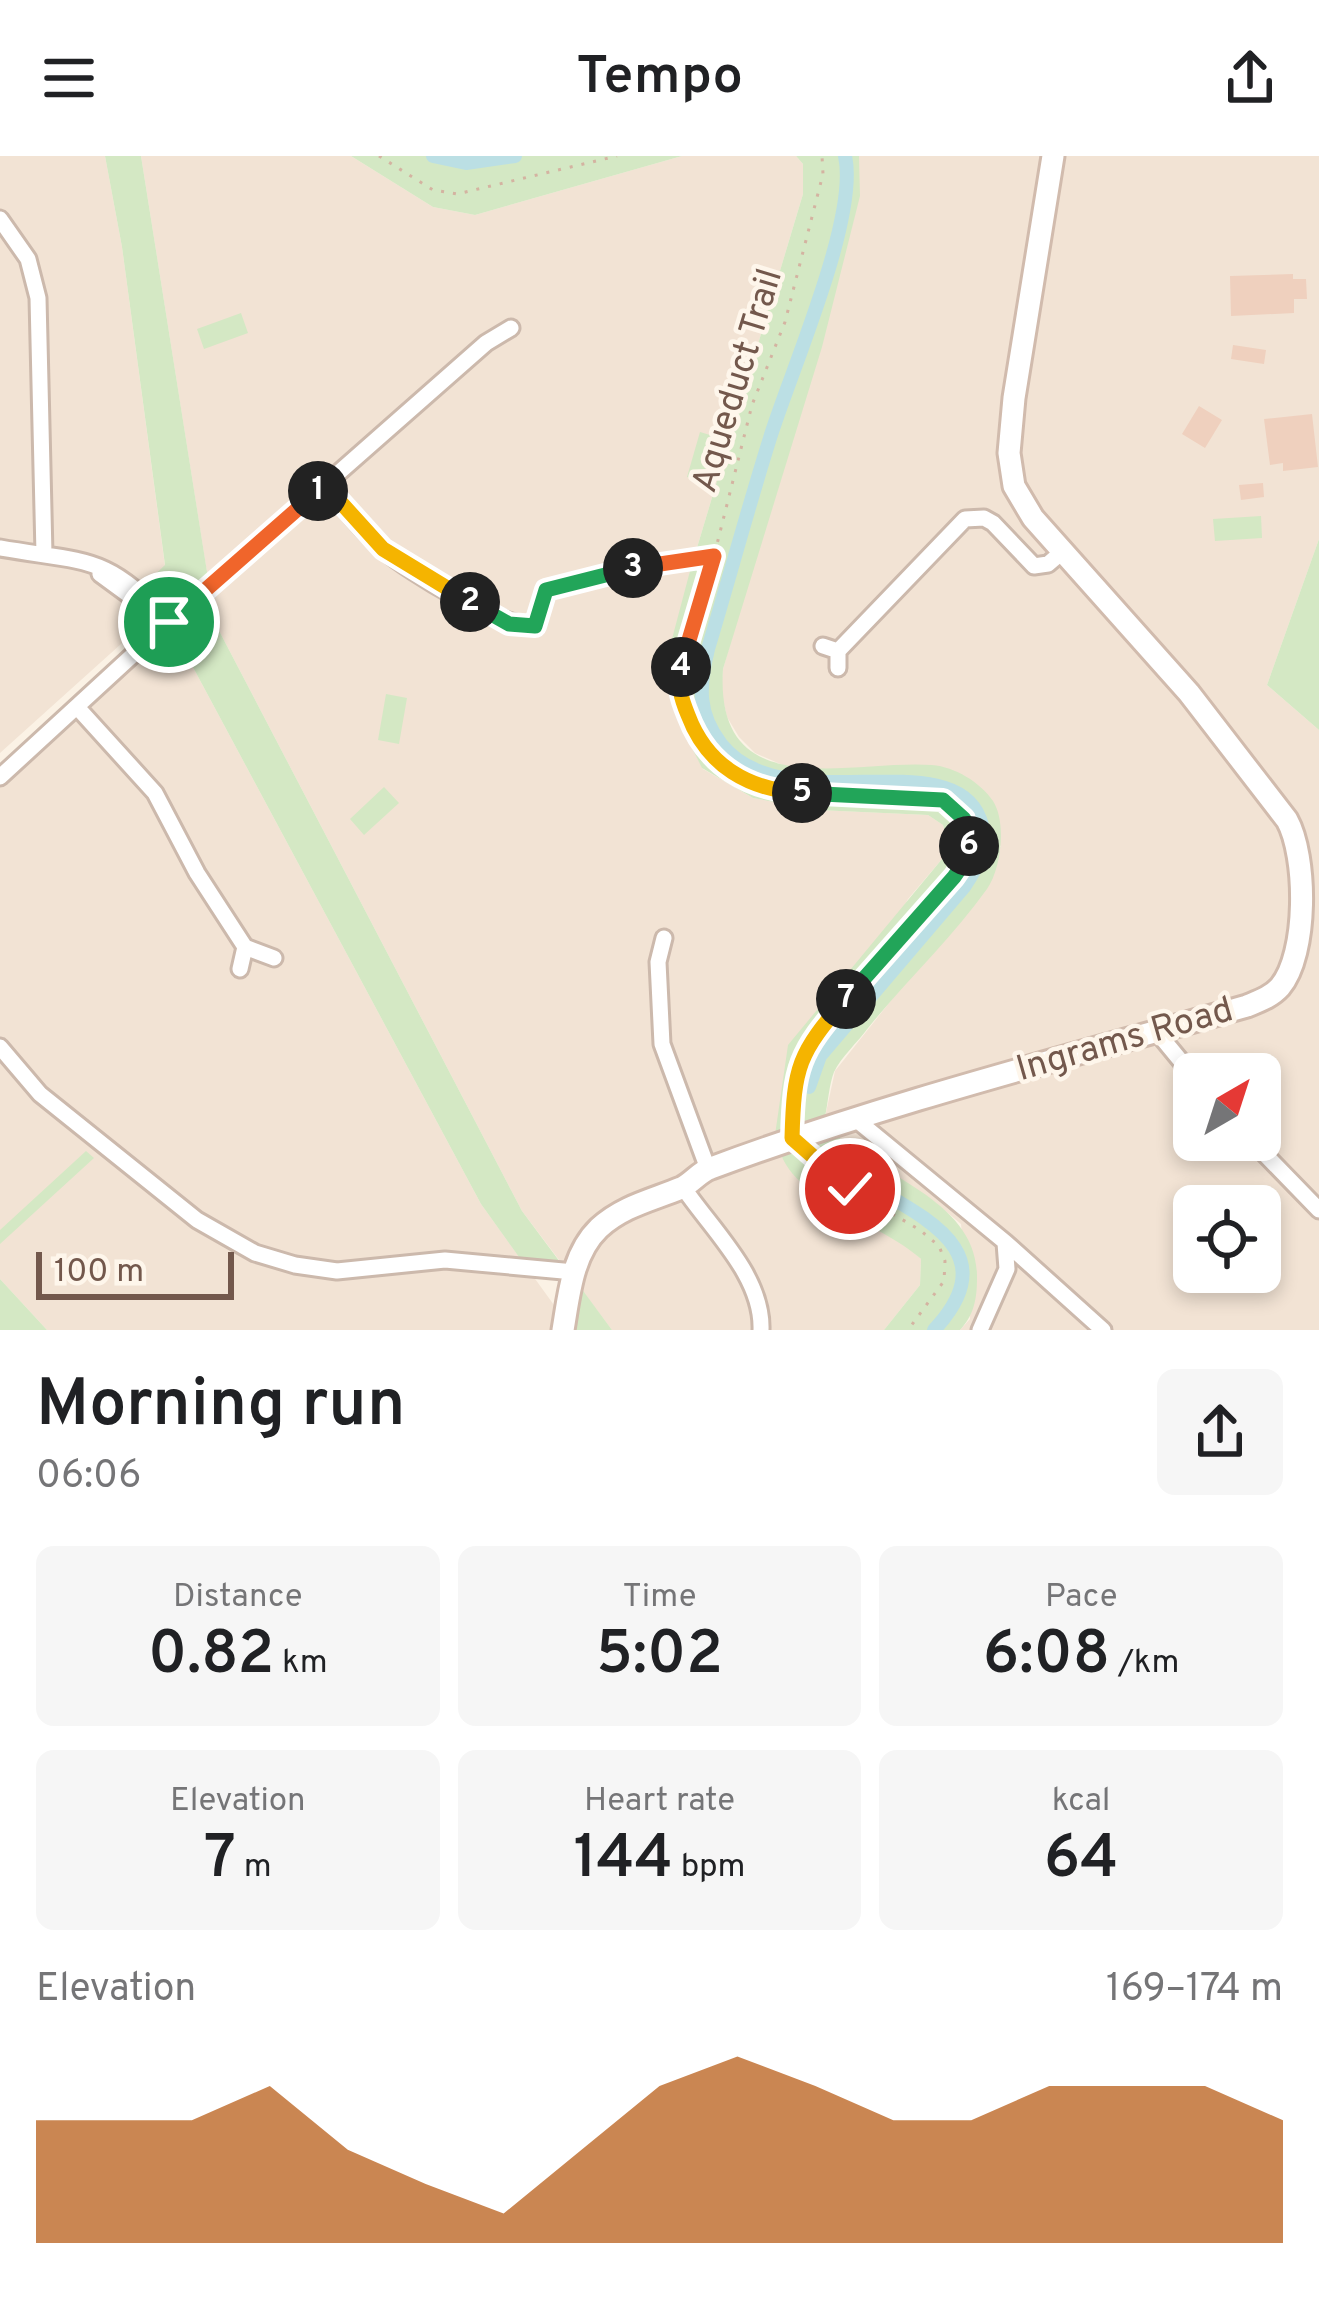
<!DOCTYPE html>
<meta charset="utf-8">
<style>
body{margin:0;font-family:Overpass,sans-serif;background:#f6f6f6;color:#202124;height:100vh;display:flex;flex-direction:column;font-size:45px;white-space:nowrap}
*{box-sizing:border-box;margin:0}
p{font-size:39px;color:#757577}
.icon{flex:none;width:66px;height:66px;fill:none;stroke:currentColor;stroke-width:2;stroke-linecap:round;stroke-linejoin:round}
.map{position:relative;height:1174px;overflow:hidden}
.panel{display:flex;flex-direction:column;background:#fff;flex:1}
.panel>*{flex:none}
.needle{width:78px;rotate:39deg}
.buttons{position:absolute;left:1173px;top:897px;display:grid;gap:24px}
.buttons a{display:grid;place-items:center;width:108px;height:108px;border-radius:18px;background:#fff;box-shadow:0 6px 18px #0003;font-size:60px}
.scale{position:absolute;left:36px;bottom:30px;width:198px;box-sizing:border-box;padding-left:12px;border:6px solid #73584c;border-top:0;font-size:33px;line-height:42px;white-space:nowrap;color:#73584c;-webkit-text-stroke:9px #fef6eb;paint-order:stroke}
.pin{position:absolute;display:grid;place-items:center;width:102px;height:102px;color:#fff;margin:-51px;border:6px solid #fff;border-radius:50%;box-shadow:0 3px 12px #0007}
.km{position:absolute;width:60px;height:60px;margin:-30px;border-radius:50%;background:#222;color:#fff;font-size:33px;line-height:60px;text-align:center}
.round{display:grid;place-items:center;flex:none;width:126px;height:126px;border-radius:18px;background:#f6f6f6}
.overview{display:flex;align-items:center;justify-content:space-between;height:204px;padding:0 36px}
h1{font-size:66px;font-weight:600;line-height:90px}
.metrics{display:grid;grid-template-columns:repeat(3,1fr);gap:18px;height:204px;padding:12px 36px}
.metrics div{display:grid;align-content:center;border-radius:18px;background:#f6f6f6;text-align:center}
.metrics b{font-size:60px;font-weight:600}
.metrics small{font-size:33px;font-weight:400}
.metrics p{font-size:33px}
.chart{height:336px;padding:24px 36px}
.chart p{display:flex;justify-content:space-between}
.chart svg{width:100%;height:216px;margin-top:12px;fill:#b45309;opacity:.7}
header{display:flex;justify-content:space-between;align-items:center;height:156px;padding:0 36px;background:#fff;font-size:54px;font-weight:600}
.map>svg:first-child{display:block}
</style>
<header><svg class="icon" aria-label="menu" viewBox="0 0 24 24"><path d="M4 6h16M4 12h16M4 18h16"/></svg>Tempo<svg class="icon" aria-label="share" viewBox="0 0 24 24"><path d="M12 15V3M7 8l5-5 5 5M5 13v7h14v-7"/></svg></header>
<div class="map">
<svg width="1319" height="1174" viewBox="0 0 1319 1174">
<rect width="100%" height="100%" fill="#fbf2e5"/>
<!-- residential -->
<path fill="#f2e3d4" fill-rule="evenodd" d="M 0,0 L 105,0 L 122,91 L 165,410 L 122,450 L 141,470 L 0,597 Z
M 141,0 L 351,0 L 433,51 L 475,59 L 682,0 L 796,0 L 803,8 L 803,38 L 690,415 L 675,558 L 703,613 L 753,642 L 818,654 L 928,659 L 943,669 L 949,686 L 942,703 L 908,743 L 775,979 L 807,1035 L 898,1082 L 921,1103 L 920,1129 L 884,1174 L 612,1174 L 522,1055 L 215,467 Z
M 859,0 L 1319,0 L 1319,383 L 1267,529 L 1319,574 L 1319,1174 L 960,1174 L 970,1163 L 961,1068 L 936,1047 L 843,986 L 825,961 L 835,915 L 897,837 L 1001,690 L 831,615 L 794,614 L 755,597 L 739,581 L 727,561 L 721,535 L 723,513 L 763,374 ZM 1194,918 L 1260,918 L 1260,984 L 1194,984 ZM 1194,1050 L 1260,1050 L 1260,1116 L 1194,1116 Z
M 173,474 L 481,1048 L 572,1174 L 47,1174 L 0,1123 L 0,630 Z"/>
<!-- green -->
<path fill="#d4e8c4" d="M 105,0 L 141,0 L 208,422 L 175,450 L 163,451 L 144,429 L 165,409 L 122,91 Z
M 351,0 L 682,0 L 475,59 L 433,51 Z
M 796,0 L 859,0 L 860,40 L 822,191 L 723,513 C 714,651 851,603 932,609 C 955,611 980,626 993,645 C 1007,667 1001,713 987,733 C 952,782 906,825 868,872 C 858,886 841,901 834,916 C 829,929 828,947 825,961 L 775,979 L 788,889 L 942,703 L 948,686 L 943,669 L 928,659 L 818,654 L 753,642 L 702,612 L 675,558 L 664,513 L 690,415 L 803,38 L 803,8 Z
M 241,157 L 248,177 L 204,193 L 197,173 Z
M 700,276 L 720,282 L 707,327 L 687,321 Z
M 1261,360 L 1262,382 L 1215,385 L 1213,363 Z
M 1319,383 L 1319,574 L 1267,529 Z
M 211,440 L 215,467 L 522,1055 L 560,1106 L 519,1101 L 481,1048 L 173,474 Z
M 386,538 L 407,542 L 399,588 L 378,584 Z
M 384,631 L 399,647 L 364,679 L 350,663 Z
M 831,974 C 879,1022 978,1043 977,1122 C 977,1143 974,1159 960,1174 L 884,1174 L 920,1129 L 921,1103 C 880,1066 797,1046 780,996 Z
M 86,995 L 94,1002 L 0,1088 L 0,1074 Z
M 0,1123 L 47,1174 L 0,1174 Z
M 581,1132 L 612,1174 L 573,1174 Z"/>
<g fill="none" stroke-linecap="round" stroke-linejoin="round">
<!-- canal -->
<path stroke="#bbdfe4" stroke-width="14" d="M 433,0 L 466,7 L 515,0
M 809,931 L 820,900 L 964,731 C 979,709 990,689 980,663 C 951,585 783,667 721,588 C 697,557 699,530 708,493 C 729,423 748,352 770,282 C 790,217 859,62 845,0
M 832,1003 C 884,1050 1022,1080 934,1174"/>
</g>
<!-- building -->
<path fill="#efd0be" d="M 1293,118 L 1293,123 L 1306,123 L 1307,143 L 1294,143 L 1294,157 L 1231,160 L 1230,120 Z
M 1233,189 L 1266,194 L 1264,208 L 1231,203 Z
M 1199,250 L 1222,264 L 1205,292 L 1182,278 Z
M 1312,258 L 1318,311 L 1283,315 L 1283,307 L 1270,309 L 1264,263 Z
M 1263,327 L 1264,341 L 1241,344 L 1239,329 Z"/>
<g fill="none" stroke-linecap="round" stroke-linejoin="round">
<defs>
<path id="street" d="M 0,63 L 28,103 L 38,142 L 44,398
M 325,329 C 343,350 361,374 383,393 C 410,417 500,471 534,470
M 0,392 C 85,407 106,397 169,466
M 100,418 L 130,440 L 160,474
M 823,490 L 838,495 L 838,512
M 838,495 L 965,363 L 984,362 L 993,367 L 1034,410 L 1048,408 L 1062,396
M 77,551 L 155,637 L 197,717 L 245,791
M 0,621 L 160,474 L 486,187 L 511,172
M 664,782 L 658,806 L 662,888 L 708,1013
M 240,813 L 245,791 L 274,802
M 1157,876 L 1194,921
M 0,891 L 40,938 L 197,1064 L 255,1097 L 295,1109 L 337,1115 L 445,1104 L 574,1116
M 853,961 L 1005,1086 L 1103,1174
M 1251,984 L 1319,1054
M 683,1031 C 711,1073 763,1120 761,1174
M 980,1174 L 1007,1113 L 1005,1087"/>
<path id="secondary" d="M 563,1174 C 569,1139 572,1098 599,1072 C 623,1050 652,1044 681,1032 C 692,1027 699,1016 711,1012 C 886,947 1068,901 1247,850 C 1259,845 1271,841 1280,831 C 1308,798 1307,700 1287,664 L 1189,537 L 1033,362 L 1014,330 L 1009,297 L 1014,242 L 1053,0"/>
</defs>
<!-- street casing -->
<use href="#street" stroke="#ccb9ac" stroke-width="21"/>
<!-- secondary casing -->
<use href="#secondary" stroke="#d1bbad" stroke-width="27"/>
<!-- path -->
<path stroke="#d4b3a1" stroke-width="3" stroke-dasharray="3 9" stroke-linecap="butt" d="M 379,0 L 433,34 L 457,38 L 617,0
M 538,457 L 546,433 L 656,407 L 712,400
M 792,967 L 795,918 L 804,896 L 954,721 L 967,702 L 969,684 L 964,663 L 950,647 L 793,637 L 746,626 L 725,613 L 699,585 L 681,541 L 679,521 L 690,475 L 714,400 L 752,249 L 785,166 L 823,18 L 822,0
M 805,995 L 850,1033 L 920,1074 L 939,1090 L 945,1105 L 944,1125 L 908,1174"/>
<!-- street -->
<use href="#street" stroke="#fff" stroke-width="15"/>
<!-- secondary -->
<use href="#secondary" stroke="#fff" stroke-width="21"/>
</g>
<g fill="none" stroke-linecap="round" stroke-linejoin="round">
<defs>
<path id="split-1" d="M 169,466 L 318,335"/>
<path id="split-2" d="M 318,335 L 325,329 L 383,393 L 470,446"/>
<path id="split-3" d="M 470,446 L 509,468 L 535,470 L 546,434 L 633,412"/>
<path id="split-4" d="M 633,412 L 714,400 L 681,511"/>
<path id="split-5" d="M 681,511 C 677,529 681,542 688,559 C 707,610 749,634 802,637"/>
<path id="split-6" d="M 802,637 L 943,644 L 964,663 L 969,690"/>
<path id="split-7" d="M 846,843 L 954,721 L 967,702 L 969,690"/>
<path id="split-8" d="M 846,843 C 798,897 794,911 792,982 L 850,1033"/>
</defs>
<!-- split-1 casing -->
<use href="#split-1" stroke="#fff" stroke-width="24"/>
<!-- split-2 casing -->
<use href="#split-2" stroke="#fff" stroke-width="24"/>
<!-- split-3 casing -->
<use href="#split-3" stroke="#fff" stroke-width="24"/>
<!-- split-4 casing -->
<use href="#split-4" stroke="#fff" stroke-width="24"/>
<!-- split-5 casing -->
<use href="#split-5" stroke="#fff" stroke-width="24"/>
<!-- split-6 casing -->
<use href="#split-6" stroke="#fff" stroke-width="24"/>
<!-- split-7 casing -->
<use href="#split-7" stroke="#fff" stroke-width="24"/>
<!-- split-8 casing -->
<use href="#split-8" stroke="#fff" stroke-width="24"/>
<!-- split-1 -->
<use href="#split-1" stroke="#f0652b" stroke-width="15"/>
<!-- split-2 -->
<use href="#split-2" stroke="#f5b400" stroke-width="15"/>
<!-- split-3 -->
<use href="#split-3" stroke="#22a559" stroke-width="15"/>
<!-- split-4 -->
<use href="#split-4" stroke="#f0652b" stroke-width="15"/>
<!-- split-5 -->
<use href="#split-5" stroke="#f5b400" stroke-width="15"/>
<!-- split-6 -->
<use href="#split-6" stroke="#22a559" stroke-width="15"/>
<!-- split-7 -->
<use href="#split-7" stroke="#22a559" stroke-width="15"/>
<!-- split-8 -->
<use href="#split-8" stroke="#f5b400" stroke-width="15"/>
</g>
<g text-anchor="middle" dominant-baseline="central" stroke-width="9" stroke-linejoin="round" paint-order="stroke">
<!-- street labels -->
<g font-size="36" fill="#73584c" stroke="#fef6eb">
<text transform="translate(739 225) rotate(-73)">Aqueduct Trail</text>
<text transform="translate(1125 885) rotate(-16)">Ingrams Road</text>
</g>
</g>
</svg>
<div class="buttons">
<a><svg class="needle" viewBox="-14 -14 28 28"><path d="M0-13l5 13h-10z" fill="#e53935"/><path d="M0 13l5-13h-10z" fill="#757577"/></svg></a>
<a><svg class="icon" aria-label="locate" viewBox="0 0 24 24"><circle cx="12" cy="12" r="6"/><path d="M12 2v4M12 18v4M2 12h4M18 12h4"/></svg></a>
</div>
<div class="scale">100 m</div>
<div class="pin" style="left:169px;top:466px;background:#1e9e55"><svg class="icon" aria-label="arrive" viewBox="0 0 24 24"><path d="M6 21V4h12l-3 4 3 4H6"/></svg></div>
<div class="pin" style="left:850px;top:1033px;background:#d93025"><svg class="icon" aria-label="check" viewBox="0 0 24 24"><path d="M5 12l5 5 9-10"/></svg></div>
<b class="km" style="left:318px;top:335px">1</b>
<b class="km" style="left:470px;top:446px">2</b>
<b class="km" style="left:633px;top:412px">3</b>
<b class="km" style="left:681px;top:511px">4</b>
<b class="km" style="left:802px;top:637px">5</b>
<b class="km" style="left:969px;top:690px">6</b>
<b class="km" style="left:846px;top:843px">7</b>
</div>
<section class="panel">
<div class="overview"><div><h1>Morning run</h1><p>06:06</p></div><a class="round"><svg class="icon" aria-label="share" viewBox="0 0 24 24"><path d="M12 15V3M7 8l5-5 5 5M5 13v7h14v-7"/></svg></a></div>
<div class="metrics">
<div><p>Distance</p><b>0.82<small> km</small></b></div>
<div><p>Time</p><b>5:02</b></div>
<div><p>Pace</p><b>6:08<small> /km</small></b></div>
</div>
<div class="metrics">
<div><p>Elevation</p><b>7<small> m</small></b></div>
<div><p>Heart rate</p><b>144<small> bpm</small></b></div>
<div><p>kcal</p><b>64</b></div>
</div>
<div class="chart"><p><span>Elevation</span>169–174 m</p>
<svg viewBox="0 0 160 44" preserveAspectRatio="none"><path d="M0 44V19L10 19L20 19L30 12L40 25L50 32L60 38L70 25L80 12L90 6L100 12L110 19L120 19L130 12L140 12L150 12L160 19V44z"/></svg>
</div>
</section>
